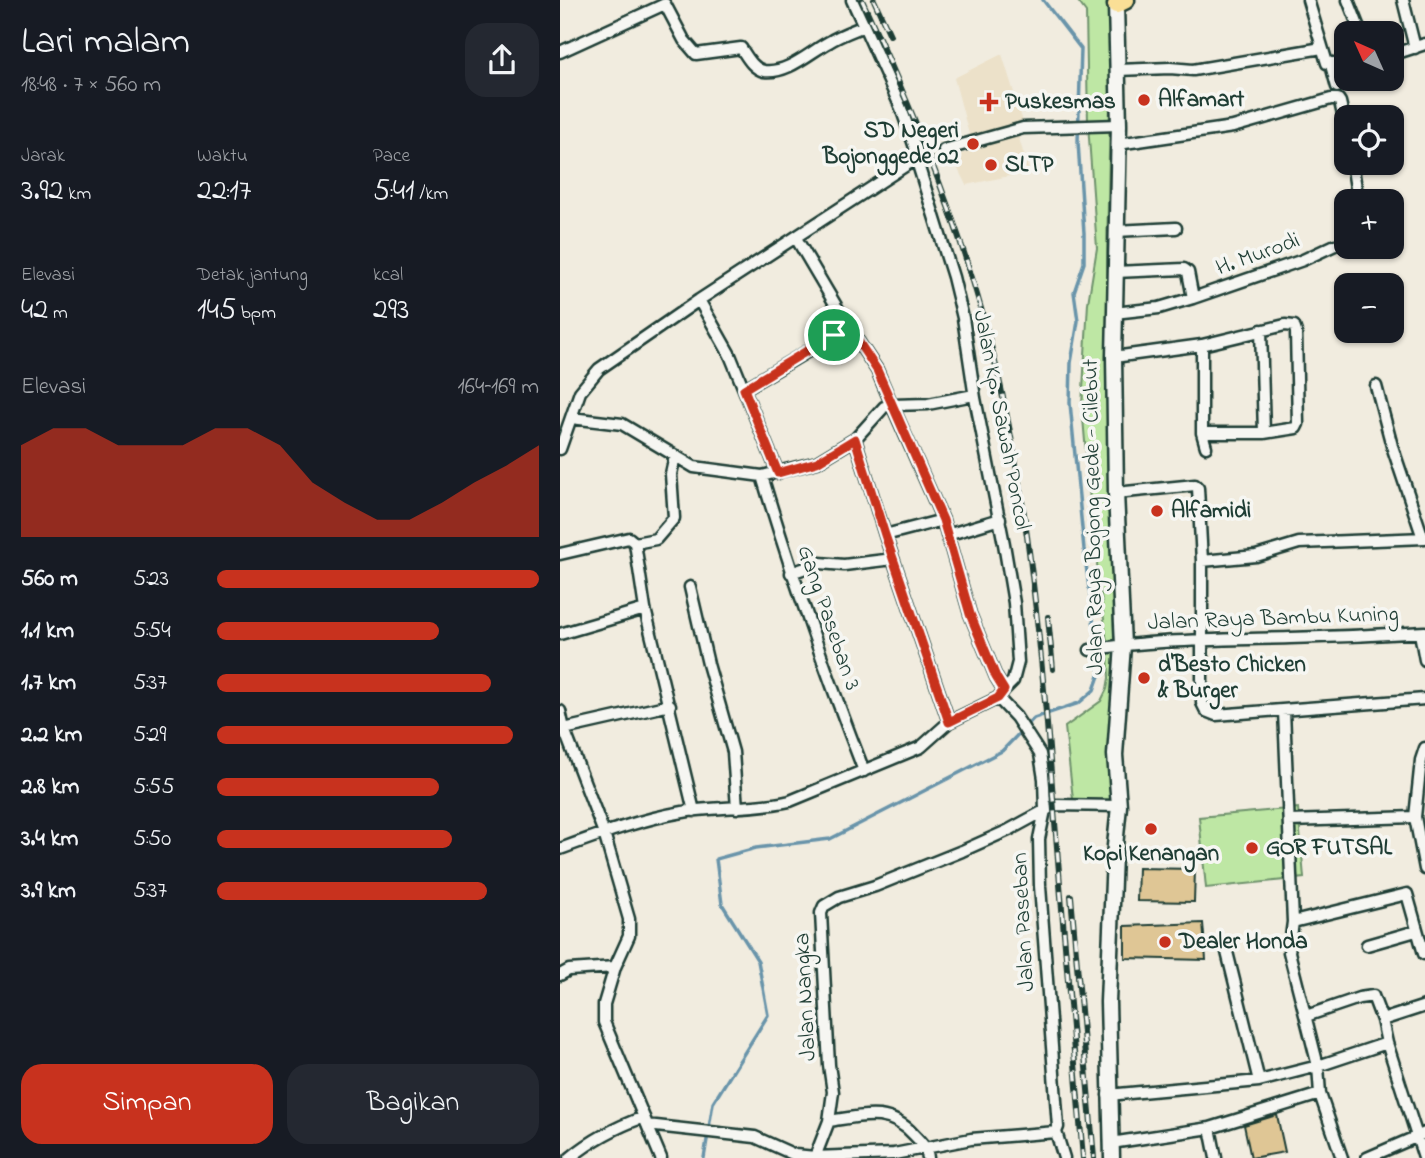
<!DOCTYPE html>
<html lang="id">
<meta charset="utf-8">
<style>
body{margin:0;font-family:"Indie Flower",sans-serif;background:#242831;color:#f1f3f6;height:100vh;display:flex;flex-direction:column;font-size:26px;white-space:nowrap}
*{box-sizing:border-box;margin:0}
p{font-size:23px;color:#9ea1a6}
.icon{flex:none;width:38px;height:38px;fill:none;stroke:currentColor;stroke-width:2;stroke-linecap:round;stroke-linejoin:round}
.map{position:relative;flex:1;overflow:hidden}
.details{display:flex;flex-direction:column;background:#171b24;width:560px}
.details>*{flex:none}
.needle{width:46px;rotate:315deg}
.buttons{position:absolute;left:774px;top:21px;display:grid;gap:14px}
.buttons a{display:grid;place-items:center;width:70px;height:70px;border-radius:14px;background:#171b24;box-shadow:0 2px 5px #0004;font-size:35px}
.pin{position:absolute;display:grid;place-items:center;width:60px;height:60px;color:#fff;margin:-30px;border:4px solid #fff;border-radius:50%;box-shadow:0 2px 7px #0007}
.round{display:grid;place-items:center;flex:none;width:74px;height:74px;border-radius:21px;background:#242831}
.overview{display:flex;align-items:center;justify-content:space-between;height:119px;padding:0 21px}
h1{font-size:38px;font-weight:600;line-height:52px}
.figures{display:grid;grid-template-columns:repeat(3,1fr);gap:10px;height:119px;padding:7px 21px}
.figures div{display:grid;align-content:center}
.figures b{font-size:30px;font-weight:600}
.figures small{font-size:19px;font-weight:400}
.figures p{font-size:19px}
.chart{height:196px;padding:14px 21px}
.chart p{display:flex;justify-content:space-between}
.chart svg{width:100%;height:126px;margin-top:7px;fill:#c8321e;opacity:.7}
.action{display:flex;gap:14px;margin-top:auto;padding:14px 21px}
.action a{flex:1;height:80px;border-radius:21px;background:#c8321e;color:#fff;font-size:28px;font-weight:600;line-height:80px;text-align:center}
.action a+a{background:#242831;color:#f1f3f6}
ul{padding:0 21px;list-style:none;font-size:23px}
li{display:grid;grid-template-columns:112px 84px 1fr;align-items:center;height:52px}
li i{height:18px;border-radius:9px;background:#c8321e}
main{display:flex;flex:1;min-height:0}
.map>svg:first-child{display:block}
</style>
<main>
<section class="details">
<div class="overview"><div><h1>Lari malam</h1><p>18:48 · 7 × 560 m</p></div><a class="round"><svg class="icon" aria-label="share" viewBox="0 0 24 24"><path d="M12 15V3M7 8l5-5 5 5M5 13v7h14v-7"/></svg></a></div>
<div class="figures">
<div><p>Jarak</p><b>3.92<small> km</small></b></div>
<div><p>Waktu</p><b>22:17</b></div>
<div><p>Pace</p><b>5:41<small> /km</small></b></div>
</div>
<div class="figures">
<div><p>Elevasi</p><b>42<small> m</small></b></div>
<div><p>Detak jantung</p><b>145<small> bpm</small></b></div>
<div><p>kcal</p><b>293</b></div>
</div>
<div class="chart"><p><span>Elevasi</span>164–169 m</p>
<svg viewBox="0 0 160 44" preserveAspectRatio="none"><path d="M0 44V12L10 6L20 6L30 12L40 12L50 12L60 6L70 6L80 12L90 25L100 32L110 38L120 38L130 32L140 25L150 19L160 12V44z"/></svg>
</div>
<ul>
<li><b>560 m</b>5:23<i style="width:100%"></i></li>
<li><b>1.1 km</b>5:54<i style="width:69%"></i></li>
<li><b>1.7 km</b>5:37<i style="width:85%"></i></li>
<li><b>2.2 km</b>5:29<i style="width:92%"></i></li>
<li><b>2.8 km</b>5:55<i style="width:69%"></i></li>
<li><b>3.4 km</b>5:50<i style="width:73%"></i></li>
<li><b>3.9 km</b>5:37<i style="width:84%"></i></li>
</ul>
<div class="action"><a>Simpan</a><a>Bagikan</a></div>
</section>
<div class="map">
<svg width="865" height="1158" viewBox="0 0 865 1158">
<rect width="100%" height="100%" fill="#f1ecdf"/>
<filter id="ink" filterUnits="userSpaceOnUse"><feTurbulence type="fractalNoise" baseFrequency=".0143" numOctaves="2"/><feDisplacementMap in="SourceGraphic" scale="14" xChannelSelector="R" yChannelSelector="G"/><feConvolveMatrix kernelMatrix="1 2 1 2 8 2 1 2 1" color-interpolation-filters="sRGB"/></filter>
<g filter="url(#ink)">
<!-- built -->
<path fill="#ece1c9" d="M 442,54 L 464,125 L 410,138 L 394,78 Z
M 458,135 L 469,172 L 406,185 L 392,157 Z"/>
<!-- green -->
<path fill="#bee7a4" stroke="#6e926c" stroke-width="2" d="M 517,0 L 552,0 L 547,253 L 554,642 L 551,802 L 513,799 L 505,727 L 541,701 L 547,689 L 549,678 L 548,651 L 532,524 L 522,406 L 528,303 L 537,248 L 528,124 L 526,12 Z
M 738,808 L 744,878 L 646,888 L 639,817 Z"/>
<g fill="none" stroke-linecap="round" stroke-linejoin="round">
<!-- stream -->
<path stroke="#6994aa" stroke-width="3.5" d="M 144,1158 L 153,1103 L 208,1015 L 198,961 L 162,904 L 156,859 L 196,848 L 270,839 L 442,751 L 474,718 L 519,703 L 534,690 L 540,673 L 524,549 L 510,403 L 511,363 L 518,321 L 514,292 L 524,263 L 524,233 L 518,142 L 521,49 L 483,0"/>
</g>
<!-- building -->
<path fill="#dfc695" stroke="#1f3d34" stroke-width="2" d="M 578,868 L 635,869 L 634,902 L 577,901 Z
M 643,923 L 646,960 L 565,958 L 565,926 Z
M 717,1115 L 725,1152 L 691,1158 L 684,1125 Z"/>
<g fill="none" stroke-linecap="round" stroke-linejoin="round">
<defs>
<path id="street" d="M 292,0 L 304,26
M 748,0 L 767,63 L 786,63
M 788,0 L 801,33
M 843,0 L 855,48
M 0,52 L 105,4 L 124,40 L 136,54 L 181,48 C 187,57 193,69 204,71 C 228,74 250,52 269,42 C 280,35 292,31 304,26 L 341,108 L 357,153 L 356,158 L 351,162 L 139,300 L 39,369 L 20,392 L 0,449
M 831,55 L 865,44
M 771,65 L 777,87
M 558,70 L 610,68 L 633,70 L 762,48
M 558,144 L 673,127 L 771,99 L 778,99 L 780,102 L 786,128
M 384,150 L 463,128 L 559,125
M 356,158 L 393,277 L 403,318 L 415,398 L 444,544 L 454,603 L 458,662 L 453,681 L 444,690
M 792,163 L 797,194
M 555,231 L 616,228
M 555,272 L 624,269 L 628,272 L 633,298
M 139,300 L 170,355 L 218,473
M 554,313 L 599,308 L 633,298 L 743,260 L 775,245
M 288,326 L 317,370 L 332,405 L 368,404 L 414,395
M 701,330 L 704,433
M 642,345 L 642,433 L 646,447
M 554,357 L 642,345 L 725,325 L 734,326 L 736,332 L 738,424 L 736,428 L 704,433 L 642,433
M 816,386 L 832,446 L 863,538
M 184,389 L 255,347 L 288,326 L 236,238
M 295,439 L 325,535 L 389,722
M 202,476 C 232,576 266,673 304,771
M 556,493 L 635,485 L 638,488 L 642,561 L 642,703 L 646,711 L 656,715 L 865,699
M 325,535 L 383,520
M 387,535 L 440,519
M 75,543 L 96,539 L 114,518 L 111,474 L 115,456
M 0,554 L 69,538 L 75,543 L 85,609 L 134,811
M 642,561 L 696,556 L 739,543 L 865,538
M 231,573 L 260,563 L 284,565 L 333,559
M 130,587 L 148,664 L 173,752 L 177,808
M 860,633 L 865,660
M 0,634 L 85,609
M 530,650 C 596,639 663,640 730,638 C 775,637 820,635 865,632
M 438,698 L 456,717 L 480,754 L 484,779 L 485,810 L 479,839 L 480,886 L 498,1127 L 496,1132 L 504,1158
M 0,711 L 4,729 L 44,833 L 69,919 L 69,936 L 55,967 L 44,1004 L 44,1022 L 101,1158
M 724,711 L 733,922 L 729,952 L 758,1066 L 760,1094 L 782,1158
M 4,729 L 110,705
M 865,748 L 861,760 L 855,817 L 865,869
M 729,821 L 855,817
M 0,849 C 41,834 81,819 123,812 C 159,806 195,809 230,801 L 361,747 L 389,722 L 438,698 L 444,690 L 436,677 L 410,614 L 383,520 L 332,405 L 324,407 L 295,439 L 257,462 L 202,476 L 134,467 L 62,424 L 11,418
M 733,922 L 847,894 L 864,954
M 807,945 L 856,931
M 667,952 L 699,1081
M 0,975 L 9,970 L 55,967
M 746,1016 L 799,998 L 813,996 L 822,1020
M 548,1095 L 699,1081 L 758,1066 L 827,1043
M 269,1121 C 302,1116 329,1107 354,1135 C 361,1142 367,1148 368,1158
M 87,1125 L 195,1137 L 235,1155 L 255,1157 L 334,1154 L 411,1139 L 496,1132
M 650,1128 L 656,1158
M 551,1143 L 650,1128 L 760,1094
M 255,1157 L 269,1121 L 273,1092 L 269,1065 L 261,913 L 264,906 L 279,897 L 315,886 L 402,851 L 449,830 L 495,805 L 559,806
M 10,1158 C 33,1139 56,1127 84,1117
M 807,1158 L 865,1133
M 864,1158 L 827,1043 L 822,1020 L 865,1006"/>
<path id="secondary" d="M 552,1158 L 548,1002 L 554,856 L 559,806 L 555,755 L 563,645 L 556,493 L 554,357 L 559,125 L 556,5"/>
<path id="primary" d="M 556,5 L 566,0"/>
</defs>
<!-- street casing -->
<use href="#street" stroke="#1f3d34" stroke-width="15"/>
<!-- secondary casing -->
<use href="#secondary" stroke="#1f3d34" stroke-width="19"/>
<!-- primary casing -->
<use href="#primary" stroke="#1f3d34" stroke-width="21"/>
<!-- street -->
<use href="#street" stroke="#f6f6f2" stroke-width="10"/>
<!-- secondary -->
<use href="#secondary" stroke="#f6f6f2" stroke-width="14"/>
<!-- primary -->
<use href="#primary" stroke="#fadf96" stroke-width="16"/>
<defs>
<path id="rail" d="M 302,0 C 348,101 392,204 422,312 C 460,447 475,585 487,724 C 499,869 510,1013 523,1158
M 314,0 L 330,35
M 488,617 L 493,669
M 511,896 L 534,1158"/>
</defs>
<!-- rail casing -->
<use href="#rail" stroke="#1f3d34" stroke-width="6"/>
<!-- rail -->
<use href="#rail" stroke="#f6f6f2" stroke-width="3.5" stroke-dasharray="10" stroke-linecap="butt"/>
</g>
</g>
<g fill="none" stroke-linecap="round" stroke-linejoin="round" filter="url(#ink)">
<defs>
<path id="route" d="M 288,326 L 317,370 L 383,520 L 410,614 L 436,677 L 444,690 L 438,698 L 389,722 L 325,535 L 295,439 L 257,462 L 218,473 L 184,389 Z"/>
</defs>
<!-- route casing -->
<use href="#route" stroke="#fff" stroke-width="14"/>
<!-- route -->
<use href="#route" stroke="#c8321e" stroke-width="9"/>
</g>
<!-- markers -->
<g fill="#c8321e" stroke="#f6f6f2" stroke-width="2.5">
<circle cx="584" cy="100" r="7"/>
<path d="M425.5 91.5h7v7h7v7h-7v7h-7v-7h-7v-7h7z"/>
<circle cx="413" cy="144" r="7"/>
<circle cx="431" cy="165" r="7"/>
<circle cx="597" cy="511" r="7"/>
<circle cx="584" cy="678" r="7"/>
<circle cx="591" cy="829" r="7"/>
<circle cx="692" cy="848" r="7"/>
<circle cx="605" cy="942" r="7"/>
</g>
<g text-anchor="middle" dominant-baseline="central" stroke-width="7" stroke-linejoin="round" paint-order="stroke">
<!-- poi labels -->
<g font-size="23" font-weight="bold" fill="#1f3d34" stroke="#f6f6f2" text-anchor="start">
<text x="598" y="100">Alfamart</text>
<text x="445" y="102">Puskesmas</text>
<text x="399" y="131" text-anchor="end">SD Negeri<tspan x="399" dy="26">Bojonggede 02</tspan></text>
<text x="445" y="165">SLTP</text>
<text x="611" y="511">Alfamidi</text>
<text x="598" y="665">d'Besto Chicken<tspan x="598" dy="26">&amp; Burger</tspan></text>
<text x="706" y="848">GOR FUTSAL</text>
<text x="591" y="854" text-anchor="middle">Kopi Kenangan</text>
<text x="619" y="942">Dealer Honda</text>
</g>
<!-- street labels -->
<g font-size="23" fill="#1f3d34" stroke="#f6f6f2">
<text transform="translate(698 255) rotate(-20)">H. Murodi</text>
<text transform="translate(441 420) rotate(79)">Jalan Kp. Sawah Poncol</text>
<text transform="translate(534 517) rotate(-91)">Jalan Raya Bojong Gede - Cilebut</text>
<text transform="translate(268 618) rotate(71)">Gang Paseban 3</text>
<text transform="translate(713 619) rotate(-2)">Jalan Raya Bambu Kuning</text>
<text transform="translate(464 922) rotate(-93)">Jalan Paseban</text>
<text transform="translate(246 997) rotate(-93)">Jalan Nangka</text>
</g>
</g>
</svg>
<div class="buttons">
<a><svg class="needle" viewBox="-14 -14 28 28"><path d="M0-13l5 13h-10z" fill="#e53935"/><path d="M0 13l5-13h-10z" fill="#9ea1a6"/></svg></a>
<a><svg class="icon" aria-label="locate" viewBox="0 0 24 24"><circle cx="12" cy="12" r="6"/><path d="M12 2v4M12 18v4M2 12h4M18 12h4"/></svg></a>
<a>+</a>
<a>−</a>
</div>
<div class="pin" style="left:274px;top:335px;background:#1e9e55"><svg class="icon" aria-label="arrive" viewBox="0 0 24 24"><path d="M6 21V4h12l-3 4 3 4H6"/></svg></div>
</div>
</main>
